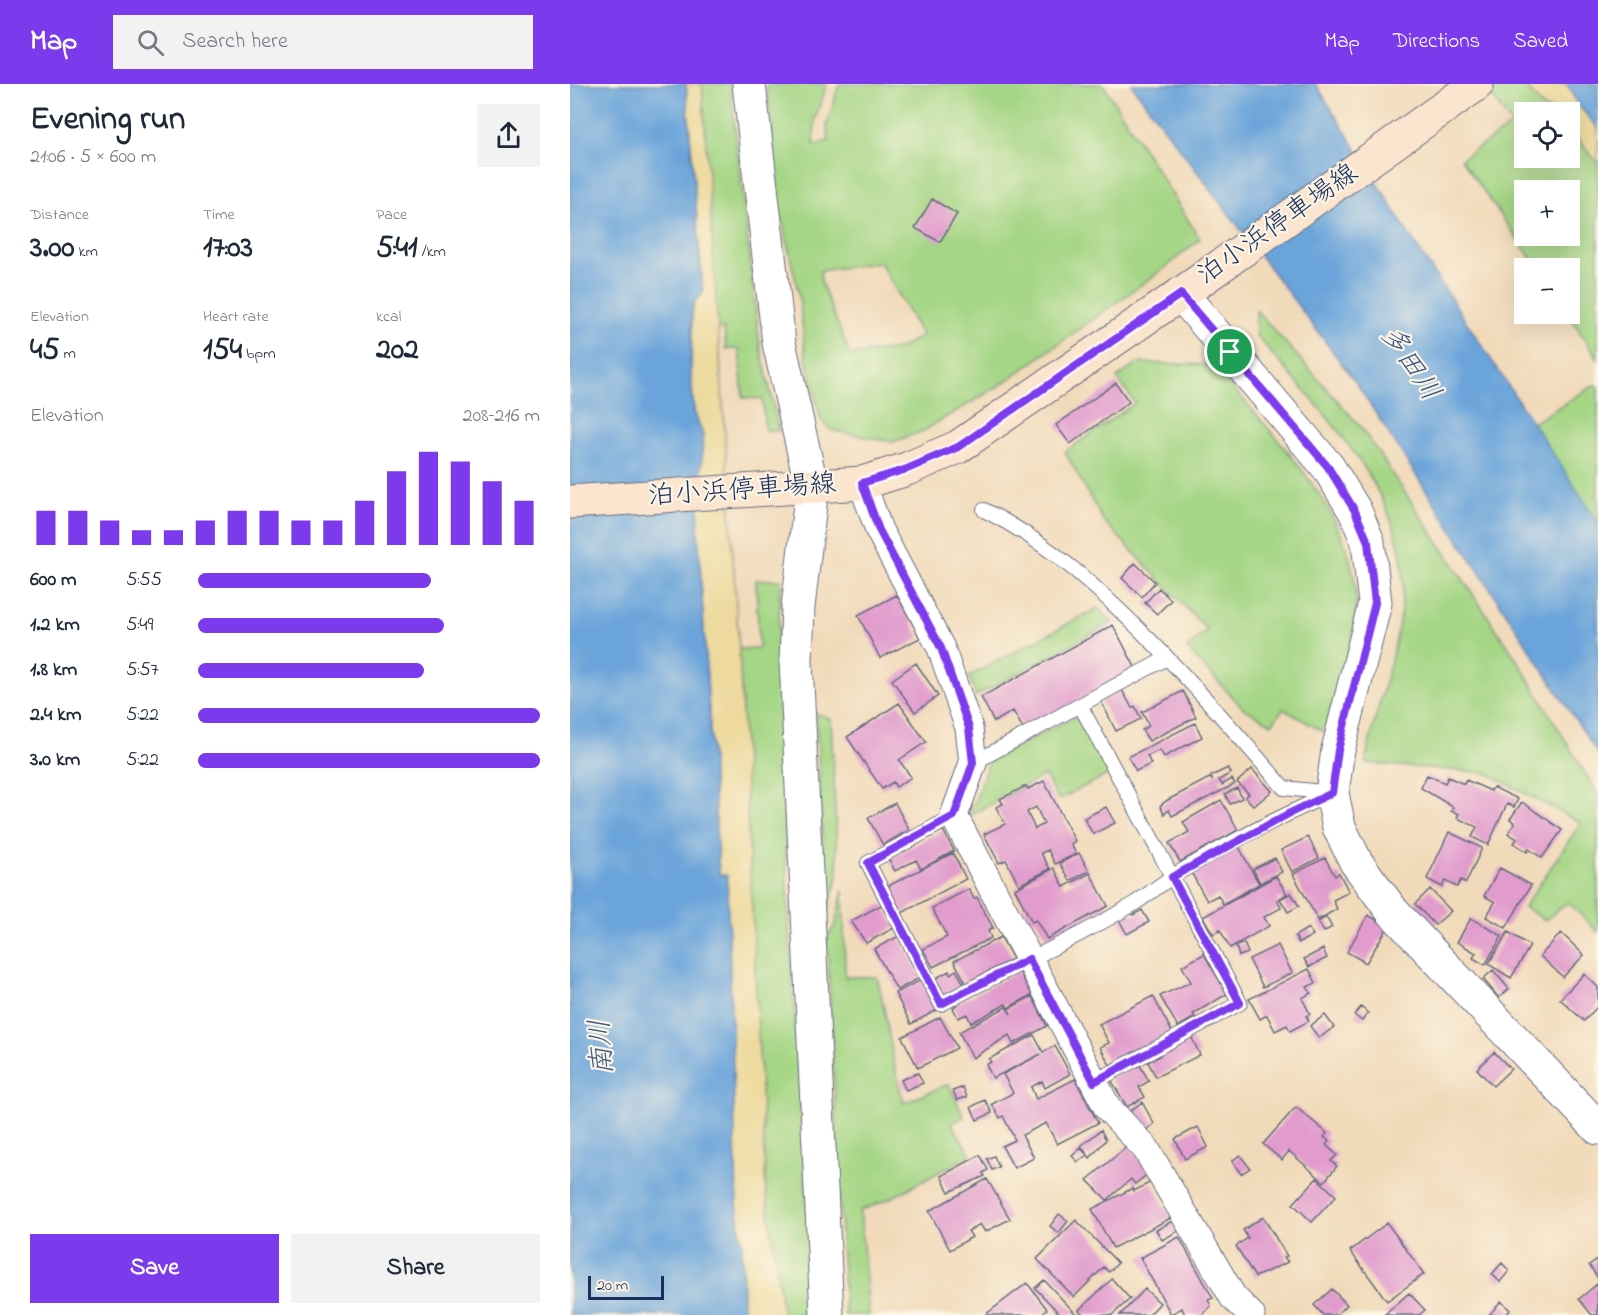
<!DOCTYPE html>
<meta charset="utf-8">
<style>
body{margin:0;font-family:"Indie Flower","Klee One",sans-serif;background:#f2f2f3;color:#1f2937;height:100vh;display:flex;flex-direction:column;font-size:22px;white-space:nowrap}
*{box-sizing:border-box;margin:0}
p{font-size:20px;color:#747a83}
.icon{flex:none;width:33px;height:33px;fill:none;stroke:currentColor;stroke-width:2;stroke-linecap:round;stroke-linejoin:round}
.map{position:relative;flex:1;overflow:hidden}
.side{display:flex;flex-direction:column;background:#fff;width:570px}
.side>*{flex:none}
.tools{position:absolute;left:944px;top:18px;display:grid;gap:12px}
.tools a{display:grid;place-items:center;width:66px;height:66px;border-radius:0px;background:#fff;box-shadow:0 6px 24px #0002;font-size:30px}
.scale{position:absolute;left:18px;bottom:15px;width:76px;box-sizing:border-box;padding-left:6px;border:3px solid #1b2f5e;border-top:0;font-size:16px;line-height:21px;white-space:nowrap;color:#1b2f5e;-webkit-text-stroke:4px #fcf5e5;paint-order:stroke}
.pin{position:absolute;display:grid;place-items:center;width:51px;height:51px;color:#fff;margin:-26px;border:3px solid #fff;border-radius:50%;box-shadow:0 2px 6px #0007}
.round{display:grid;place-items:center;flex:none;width:63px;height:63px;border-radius:0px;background:#f2f2f3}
.headline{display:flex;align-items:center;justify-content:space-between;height:102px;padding:0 30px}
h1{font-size:33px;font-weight:700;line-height:45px}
.metrics{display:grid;grid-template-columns:repeat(3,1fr);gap:9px;height:102px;padding:6px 30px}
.metrics div{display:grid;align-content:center}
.metrics b{font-size:30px;font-weight:700}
.metrics small{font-size:16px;font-weight:400}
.metrics p{font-size:16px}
.chart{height:168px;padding:12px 30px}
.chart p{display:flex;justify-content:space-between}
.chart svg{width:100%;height:108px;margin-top:6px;stroke:#7c3aed;stroke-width:6}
.primary-button{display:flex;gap:12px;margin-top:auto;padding:12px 30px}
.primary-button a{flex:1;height:69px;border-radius:0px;background:#7c3aed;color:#fff;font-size:24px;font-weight:700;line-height:69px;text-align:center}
.primary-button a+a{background:#f2f2f3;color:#1f2937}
ul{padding:0 30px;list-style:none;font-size:20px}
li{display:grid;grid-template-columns:96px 72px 1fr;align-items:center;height:45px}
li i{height:15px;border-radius:8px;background:#7c3aed}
header{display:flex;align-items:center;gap:36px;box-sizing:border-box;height:84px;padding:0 30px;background:#7c3aed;color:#fff}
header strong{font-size:28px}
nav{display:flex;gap:33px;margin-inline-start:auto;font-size:21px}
.search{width:420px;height:54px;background:#f2f2f3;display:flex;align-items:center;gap:15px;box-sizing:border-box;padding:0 21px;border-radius:0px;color:#747a83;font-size:22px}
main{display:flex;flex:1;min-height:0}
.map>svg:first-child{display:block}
</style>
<header>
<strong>Map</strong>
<div class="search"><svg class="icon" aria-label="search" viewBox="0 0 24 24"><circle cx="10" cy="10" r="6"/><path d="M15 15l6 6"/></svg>Search here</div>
<nav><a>Map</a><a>Directions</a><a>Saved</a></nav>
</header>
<main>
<section class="side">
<div class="headline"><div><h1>Evening run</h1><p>21:06 · 5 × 600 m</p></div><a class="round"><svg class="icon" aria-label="share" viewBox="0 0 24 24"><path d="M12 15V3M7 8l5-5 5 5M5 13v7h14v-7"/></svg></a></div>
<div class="metrics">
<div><p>Distance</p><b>3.00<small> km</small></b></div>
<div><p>Time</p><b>17:03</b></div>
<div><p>Pace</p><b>5:41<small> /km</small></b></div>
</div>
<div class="metrics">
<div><p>Elevation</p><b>45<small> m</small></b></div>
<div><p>Heart rate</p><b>154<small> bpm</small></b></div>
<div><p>kcal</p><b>202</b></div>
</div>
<div class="chart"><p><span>Elevation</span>208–216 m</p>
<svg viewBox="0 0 160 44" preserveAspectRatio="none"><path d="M5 44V30M15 44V30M25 44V34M35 44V38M45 44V38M55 44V34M65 44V30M75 44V30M85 44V34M95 44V34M105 44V26M115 44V14M125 44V6M135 44V10M145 44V18M155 44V26"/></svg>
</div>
<ul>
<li><b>600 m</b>5:55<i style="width:68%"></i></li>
<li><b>1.2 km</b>5:49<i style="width:72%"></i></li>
<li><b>1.8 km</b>5:57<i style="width:66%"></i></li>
<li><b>2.4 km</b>5:22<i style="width:100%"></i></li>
<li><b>3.0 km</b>5:22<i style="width:100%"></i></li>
</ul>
<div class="primary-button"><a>Save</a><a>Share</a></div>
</section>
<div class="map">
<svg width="1028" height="1231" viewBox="0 0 1028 1231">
<rect width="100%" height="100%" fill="#fcf5e5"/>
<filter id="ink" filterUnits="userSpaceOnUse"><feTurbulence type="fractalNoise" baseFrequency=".0167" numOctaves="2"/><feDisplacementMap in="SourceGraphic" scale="12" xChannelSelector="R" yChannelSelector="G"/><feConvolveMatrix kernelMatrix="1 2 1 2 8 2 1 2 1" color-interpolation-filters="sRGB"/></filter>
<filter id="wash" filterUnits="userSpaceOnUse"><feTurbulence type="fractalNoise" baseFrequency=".008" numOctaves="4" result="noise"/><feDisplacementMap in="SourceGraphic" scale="24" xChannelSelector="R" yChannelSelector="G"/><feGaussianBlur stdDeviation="1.35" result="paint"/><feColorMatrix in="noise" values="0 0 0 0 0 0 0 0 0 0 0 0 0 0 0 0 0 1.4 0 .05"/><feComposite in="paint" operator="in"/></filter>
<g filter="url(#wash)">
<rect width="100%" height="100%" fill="#f1daba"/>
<!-- green -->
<path fill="#a5d685" stroke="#608272" stroke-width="1.5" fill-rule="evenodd" d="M 132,0 L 160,0 L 190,262 L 209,347 L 195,346 L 192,315 L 173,314 L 169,265 L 156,265 L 154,245 L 147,246 Z
M 197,0 L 257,0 L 245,36 L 244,61 L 259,57 L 257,41 L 269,0 L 533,0 L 630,155 L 595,184 L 432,300 L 353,347 L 323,358 L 260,346 L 251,336 L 236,275 L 229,212 L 209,122 ZM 310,178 L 352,252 L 328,265 L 280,271 L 251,198 L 250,187 Z
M 913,0 L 955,0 L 971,22 L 980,28 L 954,28 L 954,74 L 999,74 L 999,43 L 1028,80 L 1028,275 L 998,230 L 999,184 L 968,184 L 891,75 L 942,41 ZM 954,106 L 999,106 L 999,152 L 954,152 Z
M 686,226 L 791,343 L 949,579 L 1028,711 L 1028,848 L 998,818 L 975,836 L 954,823 L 1011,739 L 917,689 L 795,679 C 806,620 831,562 833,501 C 835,404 743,319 686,251 Z
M 568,279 L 643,281 C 696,344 785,427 786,515 C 787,559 767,605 754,648 L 713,625 L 702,640 L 673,624 L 617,565 L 637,546 L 533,436 L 495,368 L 565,319 L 547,294 Z
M 1026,300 L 1028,303 L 1028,438 L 961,340 Z
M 186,496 L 211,496 L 207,577 L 219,839 L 244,1231 L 213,1231 L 196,1109 L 169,565 L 189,564 Z
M 528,524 L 543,538 L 406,612 L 399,592 Z
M 246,629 L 261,635 L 268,792 L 256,834 Z
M 504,633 L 514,638 L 541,689 L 488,716 L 475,691 L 400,731 L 419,677 Z
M 273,806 L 275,893 L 307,893 C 318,934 321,978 334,1019 L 379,1000 L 394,1033 L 381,1039 L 401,1071 L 321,1114 L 290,1127 L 299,1231 L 275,1231 L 257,853 L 265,842 Z"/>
<!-- sand -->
<path fill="#eeda9e" stroke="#84847e" stroke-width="1.5" d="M 116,0 L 132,0 L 169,565 L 196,1109 L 213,1231 L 173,1231 L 172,1162 L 167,1119 L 157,792 L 149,791 L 128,448 L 133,351 L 124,327 L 121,294 L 122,228 L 124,218 L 133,209 Z
M 955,0 L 997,0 L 1008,21 L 1028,44 L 1028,80 L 999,43 L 999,28 C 972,28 970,21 955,0 Z"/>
<!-- water -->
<path fill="#6ba4da" stroke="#436a9c" stroke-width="1.5" d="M 0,0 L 116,0 L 133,209 L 124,218 L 122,228 L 121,294 L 124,327 L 133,351 L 128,448 L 149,791 L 157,791 L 167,1119 L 172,1162 L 173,1231 L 0,1231 Z
M 561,0 L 746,0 L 845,160 L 1028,438 L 1028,670 L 784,296 Z
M 997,0 L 1028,0 L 1028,44 L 1008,21 Z"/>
<g id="blocks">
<!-- building -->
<path fill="#e19ccd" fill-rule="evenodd" d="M 362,115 L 387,130 L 370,158 L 345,144 Z
M 546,299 L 559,318 L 500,360 L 486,341 Z
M 565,479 L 585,498 L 572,513 L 552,494 Z
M 589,504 L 601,516 L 587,530 L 575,519 Z
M 327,511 L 350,554 L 310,574 L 288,531 Z
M 543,541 L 566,585 L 454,646 L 443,627 L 424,638 L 411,613 Z
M 346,579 L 368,612 L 345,628 L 322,596 Z
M 552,606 L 562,624 L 565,622 L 571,635 L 546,647 L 531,617 Z
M 613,607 L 626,633 L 579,657 L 572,646 L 579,642 L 572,628 Z
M 329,619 L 356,658 L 329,676 L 341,693 L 326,703 L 323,698 L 312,705 L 277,653 Z
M 625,639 L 632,653 L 594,673 L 590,666 L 577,672 L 581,680 L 566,687 L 558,673 Z
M 658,684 L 661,689 L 649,696 L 652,701 L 662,695 L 665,700 L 602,732 L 599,726 L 594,730 L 590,722 L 596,717 L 639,694 L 642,696 L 641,692 Z
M 682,685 L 702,707 L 684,722 L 675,713 L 679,710 L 667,698 Z
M 857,691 L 875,699 L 878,693 L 894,700 L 896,696 L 921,707 L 923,703 L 948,715 L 944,723 L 937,720 L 918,761 L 902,753 L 907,743 L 887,734 L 889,730 L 881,727 L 883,723 L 851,704 Z
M 474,697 L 505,757 L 501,760 L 506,770 L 485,780 L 478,766 L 471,769 L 480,785 L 449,801 L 436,776 L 429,779 L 414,750 L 435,740 L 426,723 L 433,720 L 430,715 L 456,702 L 458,705 ZM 466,723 L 474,740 L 465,745 L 457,728 Z
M 667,704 L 672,714 L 660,720 L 655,710 Z
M 651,716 L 668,746 L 610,778 L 599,759 L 619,748 L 613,738 Z
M 952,718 L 992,746 L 972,774 L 959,765 L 957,768 L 944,759 L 947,755 L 938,749 L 945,739 L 940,735 Z
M 325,719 L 339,746 L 313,761 L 298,734 Z
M 536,723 L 545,739 L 523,750 L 514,734 Z
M 373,746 L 384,767 L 351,785 L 346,776 L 325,787 L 319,775 Z
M 879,748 L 912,764 L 896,799 L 891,796 L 887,803 L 875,797 L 872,803 L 857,795 Z
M 738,753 L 749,774 L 722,788 L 711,766 Z
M 668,761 L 689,800 L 653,820 L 648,811 L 637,817 L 621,788 Z
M 383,769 L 396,795 L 330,830 L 316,803 Z
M 509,769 L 519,787 L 500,797 L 490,779 Z
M 705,774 L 712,788 L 690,799 L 683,785 Z
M 755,774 L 765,792 L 769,789 L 779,808 L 763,816 L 767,825 L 748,836 L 723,790 Z
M 484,784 L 494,803 L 520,789 L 538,822 L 477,855 L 466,836 L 462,838 L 445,805 Z
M 930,784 L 961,801 L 936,844 L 916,833 L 925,818 L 914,812 Z
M 706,792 L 717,810 L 707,816 L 711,824 L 694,833 L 699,842 L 660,864 L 650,846 L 643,850 L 633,833 Z
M 399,805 L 404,815 L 407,813 L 423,844 L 418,847 L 421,854 L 363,883 L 353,865 L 377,853 L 362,824 Z
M 860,805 L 881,827 L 865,841 L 845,820 Z
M 721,809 L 729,822 L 718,828 L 710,815 Z
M 313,820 L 326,843 L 296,859 L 281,837 Z
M 572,826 L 579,838 L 557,850 L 548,834 L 561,827 L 563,831 Z
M 798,831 L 818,843 L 796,879 L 777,868 Z
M 756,833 L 762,843 L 754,848 L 748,838 Z
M 901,834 L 932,852 L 915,881 L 903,874 L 906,869 L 887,858 Z
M 738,844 L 743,851 L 729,859 L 725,852 Z
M 938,848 L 960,862 L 941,894 L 918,880 Z
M 991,849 L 1014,871 L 993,893 L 970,872 Z
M 329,852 L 351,893 L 327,906 L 304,865 Z
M 431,853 L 443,875 L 396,899 L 384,877 Z
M 674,859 L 678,869 L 669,872 L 666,862 Z
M 708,861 L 722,889 L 693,903 L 679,875 Z
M 753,865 L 757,874 L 739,883 L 734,875 Z
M 634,870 L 657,910 L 623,930 L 625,933 L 608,943 L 590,912 L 621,898 L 612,882 Z
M 739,885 L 746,899 L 737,903 L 741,909 L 732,914 L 740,930 L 736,932 L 739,937 L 720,947 L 717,941 L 705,947 L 697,931 L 690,935 L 679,915 Z
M 386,886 L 394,900 L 372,911 L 364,895 L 379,887 L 380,890 Z
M 923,886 L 939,905 L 929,914 L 913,895 Z
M 449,887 L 462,911 L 438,924 L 436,920 L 401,939 L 397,930 L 388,934 L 383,924 L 390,918 Z
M 1014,890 L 1028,903 L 1028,922 L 1014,937 L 990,915 Z
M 353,895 L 369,925 L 341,940 L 325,909 Z
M 462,912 L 477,942 L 443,960 L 439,951 L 403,974 L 389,948 L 436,923 L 441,930 L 438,925 Z
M 583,912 L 602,948 L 540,981 L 530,963 L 539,959 L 529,940 Z
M 791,923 L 798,929 L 792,937 L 784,931 Z
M 755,931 L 764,943 L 749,954 L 740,942 Z
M 370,933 L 387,964 L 348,984 L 332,953 Z
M 464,951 L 473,968 L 485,962 L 500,990 L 475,1004 L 472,997 L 461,1003 L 466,1015 L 505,995 L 528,1039 L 487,1060 L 476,1039 L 452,1051 L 464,1074 L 444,1084 L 432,1062 L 445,1056 L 433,1032 L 430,1034 L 422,1020 L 443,1009 L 433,990 L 471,970 L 423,994 L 416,981 L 421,978 L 419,975 Z
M 621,952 L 630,971 L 586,993 L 578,978 L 590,972 L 588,969 Z
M 924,968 L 941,985 L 923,1002 L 907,985 Z
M 568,978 L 579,997 L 569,1003 L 575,1013 L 557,1023 L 540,994 Z
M 348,989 L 353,999 L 336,1006 L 331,996 Z
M 393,1003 L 397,1013 L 387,1016 L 383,1007 Z
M 415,1016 L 422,1029 L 407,1036 L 401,1023 Z
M 572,1018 L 584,1040 L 575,1047 L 560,1027 Z
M 726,1023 L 757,1049 L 754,1053 L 759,1057 L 756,1061 L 767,1071 L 761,1077 L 767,1082 L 754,1098 L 719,1067 L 712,1076 L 693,1060 Z
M 628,1043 L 638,1063 L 615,1075 L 605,1055 Z
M 531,1046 L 536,1056 L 520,1074 L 511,1062 Z
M 559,1061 L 579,1089 L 565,1100 L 561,1095 L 537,1116 L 517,1096 Z
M 511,1064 L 517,1071 L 508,1078 L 502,1072 Z
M 410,1071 L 418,1086 L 413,1089 L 415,1092 L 379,1108 L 371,1092 Z
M 670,1071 L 680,1084 L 671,1090 L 662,1077 Z
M 424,1072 L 429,1083 L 422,1086 L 417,1075 Z
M 747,1094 L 766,1112 L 742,1138 L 723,1120 Z
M 417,1095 L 440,1135 L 415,1148 L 410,1140 L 398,1147 L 402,1153 L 380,1166 L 359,1127 Z
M 581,1098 L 601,1134 L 543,1164 L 522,1125 L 563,1104 L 564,1107 Z
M 489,1130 L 498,1137 L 489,1149 L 480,1142 Z
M 693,1133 L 717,1172 L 714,1173 L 718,1178 L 685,1193 L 666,1162 L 678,1154 L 673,1146 Z
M 506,1136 L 548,1179 L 539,1188 L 534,1183 L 504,1213 L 467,1175 Z
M 604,1136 L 610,1146 L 592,1156 L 586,1146 Z
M 817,1139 L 854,1190 L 817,1217 L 780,1167 Z
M 609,1153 L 643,1214 L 638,1216 L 641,1222 L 632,1231 L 615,1231 L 612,1224 L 601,1230 L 570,1174 Z
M 1028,1175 L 1028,1194 L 1019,1181 Z
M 932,1179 L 939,1187 L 930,1198 L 922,1190 Z
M 542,1195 L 560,1215 L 542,1231 L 514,1231 L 509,1226 Z
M 474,1196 L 507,1231 L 491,1231 L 465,1204 Z
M 457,1199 L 477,1225 L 470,1231 L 415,1231 Z
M 1027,1200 L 1028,1231 L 1022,1231 L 1009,1215 Z
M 575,1205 L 590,1219 L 579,1231 L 550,1231 Z
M 762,1205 L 777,1221 L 766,1231 L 753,1231 L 744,1221 Z
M 839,1209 L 855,1226 L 849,1231 L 814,1231 Z
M 931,1217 L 940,1226 L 936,1231 L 919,1231 Z"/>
</g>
</g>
<g filter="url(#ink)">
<use href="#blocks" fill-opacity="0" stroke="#666b7e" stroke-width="1.5"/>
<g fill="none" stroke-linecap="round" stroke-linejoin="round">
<defs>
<path id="service" d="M 414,426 C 480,459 530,506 582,558 C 628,605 671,654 714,704 L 762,709
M 510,621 L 670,919 L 524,998
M 403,679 L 597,574
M 384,732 L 298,779 L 371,920 C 435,886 501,858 562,821 C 578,811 592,799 608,789 C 657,759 710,733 762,709"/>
<path id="minor" d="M 292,399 L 309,446 L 371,564 L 399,644 L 403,679 L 384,732 L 537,1023 L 576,1065 L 663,1213 L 681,1231"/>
<path id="tertiary" d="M 179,0 L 209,259 L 242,404 L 228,523 L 226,577 L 257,1231
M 611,210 L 758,383 L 785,427 L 798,458 L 805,519 L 768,666 L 762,709 L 769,743 L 786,778 L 823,828 L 1028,1044"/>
<path id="secondary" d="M 0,418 L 292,399 L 337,385 L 388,363 L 611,210 L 907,0"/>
</defs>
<!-- service casing -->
<use href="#service" stroke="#666b7e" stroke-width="16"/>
<!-- minor casing -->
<use href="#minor" stroke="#666b7e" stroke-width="29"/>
<!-- tertiary casing -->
<use href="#tertiary" stroke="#666b7e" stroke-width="35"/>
<!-- secondary casing -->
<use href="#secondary" stroke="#666b7e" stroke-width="35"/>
<!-- service -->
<use href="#service" stroke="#fff" stroke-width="14"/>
<!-- minor -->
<use href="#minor" stroke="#fff" stroke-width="27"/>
<!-- tertiary -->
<use href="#tertiary" stroke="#fff" stroke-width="33"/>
<!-- secondary -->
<use href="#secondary" stroke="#fbe5cf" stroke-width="33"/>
</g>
</g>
<g fill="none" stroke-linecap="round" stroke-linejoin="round" filter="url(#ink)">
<defs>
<path id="route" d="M 611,210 L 758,383 L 785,427 L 798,458 L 805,519 L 768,666 L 762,709 L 720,729 L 602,793 L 670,919 L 524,998 L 459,875 L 371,920 L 298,779 L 384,732 L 403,679 L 399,644 L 371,564 L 309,446 L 292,399 L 337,385 L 388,363 Z"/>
</defs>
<!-- route casing -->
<use href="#route" stroke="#fff" stroke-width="12"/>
<!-- route -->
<use href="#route" stroke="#7c3aed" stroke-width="8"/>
</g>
<g text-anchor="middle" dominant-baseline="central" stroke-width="4.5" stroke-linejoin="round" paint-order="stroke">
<!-- street labels -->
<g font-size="27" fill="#1b2f5e" stroke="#fcf5e5">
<text transform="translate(708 141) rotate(-35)">泊小浜停車場線</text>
<text transform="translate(172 407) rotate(-4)">泊小浜停車場線</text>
</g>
<!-- water labels -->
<g font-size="28" font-style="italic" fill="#375889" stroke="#fcf5e5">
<text transform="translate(839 280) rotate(56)">多田川</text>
<text transform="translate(33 963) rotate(-94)">南川</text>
</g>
</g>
</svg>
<div class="tools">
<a><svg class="icon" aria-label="locate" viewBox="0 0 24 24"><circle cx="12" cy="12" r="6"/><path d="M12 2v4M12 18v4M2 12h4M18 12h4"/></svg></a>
<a>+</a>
<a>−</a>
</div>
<div class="scale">20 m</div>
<div class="pin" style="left:660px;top:268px;background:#1e9e55"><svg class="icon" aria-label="arrive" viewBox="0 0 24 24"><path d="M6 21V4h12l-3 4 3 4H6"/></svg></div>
</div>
</main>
